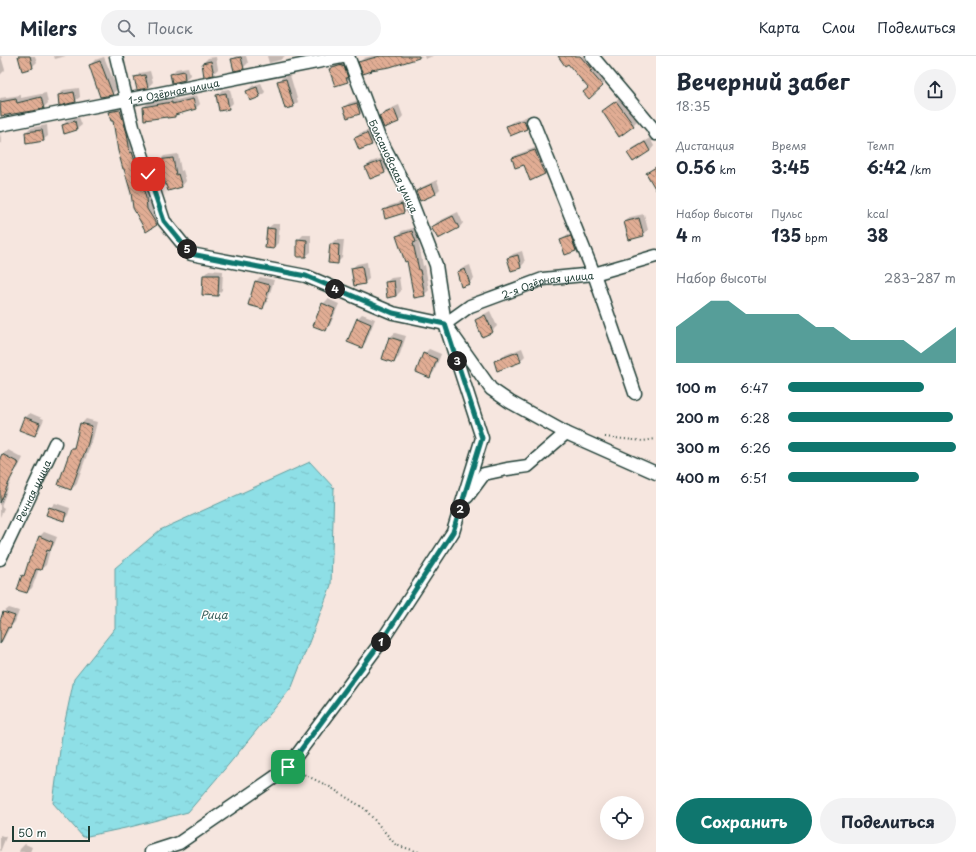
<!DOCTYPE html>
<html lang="ru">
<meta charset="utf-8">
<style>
body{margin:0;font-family:"Playpen Sans",sans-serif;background:#f2f2f3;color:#1f2937;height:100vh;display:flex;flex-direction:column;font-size:15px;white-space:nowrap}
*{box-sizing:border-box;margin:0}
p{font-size:13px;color:#747a83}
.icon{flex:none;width:22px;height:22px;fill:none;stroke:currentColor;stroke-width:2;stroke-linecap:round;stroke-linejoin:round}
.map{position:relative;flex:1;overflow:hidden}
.drawer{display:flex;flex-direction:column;background:#fff;width:320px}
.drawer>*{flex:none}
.tools{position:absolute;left:600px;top:740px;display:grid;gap:8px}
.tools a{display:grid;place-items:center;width:44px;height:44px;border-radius:50%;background:#fff;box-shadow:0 4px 16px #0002;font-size:20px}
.scale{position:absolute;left:12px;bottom:10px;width:78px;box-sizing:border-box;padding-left:4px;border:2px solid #1f3d34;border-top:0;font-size:11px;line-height:14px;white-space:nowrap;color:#1f3d34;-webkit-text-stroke:3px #fff;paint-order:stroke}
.pin{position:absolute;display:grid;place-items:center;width:34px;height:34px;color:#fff;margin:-17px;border-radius:8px;box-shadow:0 2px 6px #0006}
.km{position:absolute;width:20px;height:20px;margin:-10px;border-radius:50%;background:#222;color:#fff;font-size:11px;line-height:20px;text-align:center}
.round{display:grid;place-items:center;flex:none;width:42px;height:42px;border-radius:21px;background:#f2f2f3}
.summary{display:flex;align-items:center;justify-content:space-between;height:68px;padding:0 20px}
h1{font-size:22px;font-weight:700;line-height:30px}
.stats{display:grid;grid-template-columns:repeat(3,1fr);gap:6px;height:68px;padding:4px 20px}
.stats div{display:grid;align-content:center}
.stats b{font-size:17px;font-weight:700}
.stats small{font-size:11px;font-weight:400}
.stats p{font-size:11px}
.chart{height:112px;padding:8px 20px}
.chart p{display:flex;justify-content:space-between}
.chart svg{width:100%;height:72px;margin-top:4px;fill:#0f766e;opacity:.7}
.button{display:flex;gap:8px;margin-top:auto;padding:8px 20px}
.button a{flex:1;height:46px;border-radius:24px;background:#0f766e;color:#fff;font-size:16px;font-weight:700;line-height:46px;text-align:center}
.button a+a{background:#f2f2f3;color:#1f2937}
ul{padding:0 20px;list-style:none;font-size:13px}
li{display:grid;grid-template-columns:64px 48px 1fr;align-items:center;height:30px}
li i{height:10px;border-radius:5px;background:#0f766e}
header{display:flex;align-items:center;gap:24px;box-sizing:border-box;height:56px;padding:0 20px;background:#fff;border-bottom:1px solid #e0e1e3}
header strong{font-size:19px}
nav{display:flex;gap:22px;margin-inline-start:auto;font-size:14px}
.search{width:280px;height:36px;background:#f2f2f3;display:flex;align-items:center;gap:10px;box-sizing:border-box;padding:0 14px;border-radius:22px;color:#747a83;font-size:15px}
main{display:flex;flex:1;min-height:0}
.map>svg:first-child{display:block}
</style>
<header>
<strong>Milers</strong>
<div class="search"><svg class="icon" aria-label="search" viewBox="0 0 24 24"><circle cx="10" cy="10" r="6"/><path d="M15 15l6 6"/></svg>Поиск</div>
<nav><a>Карта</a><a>Слои</a><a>Поделиться</a></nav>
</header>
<main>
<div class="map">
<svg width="656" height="796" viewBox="0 0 656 796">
<defs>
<pattern id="water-ripples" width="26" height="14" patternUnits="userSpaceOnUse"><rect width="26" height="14" fill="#8edfe6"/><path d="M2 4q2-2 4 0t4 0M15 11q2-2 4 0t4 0" fill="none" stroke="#7ac0c6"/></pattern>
<pattern id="building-back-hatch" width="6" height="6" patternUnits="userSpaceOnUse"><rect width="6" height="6" fill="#e1ad94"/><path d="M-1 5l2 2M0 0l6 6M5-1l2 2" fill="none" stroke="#b68e7a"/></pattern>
</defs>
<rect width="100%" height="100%" fill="#f6e6df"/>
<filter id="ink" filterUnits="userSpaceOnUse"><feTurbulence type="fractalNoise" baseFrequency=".025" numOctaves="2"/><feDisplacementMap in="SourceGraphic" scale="8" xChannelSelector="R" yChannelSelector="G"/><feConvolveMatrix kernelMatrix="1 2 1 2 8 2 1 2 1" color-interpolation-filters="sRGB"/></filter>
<g filter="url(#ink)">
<!-- water -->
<path fill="url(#water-ripples)" stroke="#629e9f" d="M 310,406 L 334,432 L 331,529 L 292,631 L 229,708 L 188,756 L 130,771 L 83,781 L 53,747 L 62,679 L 74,623 L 115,572 L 115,512 L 160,474 Z"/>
<!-- shadow -->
<path fill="#0003" d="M 0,0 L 1,0 L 5,14 L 0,19 Z
M 19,0 L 35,0 L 37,6 L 32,11 Z
M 54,0 L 66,0 L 55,3 Z
M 236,0 L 246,0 L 248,7 L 243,12 L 233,4 Z
M 267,0 L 285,0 L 280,4 L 269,7 Z
M 372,0 L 423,0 L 390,10 L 373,12 L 371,14 L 360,6 L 364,2 Z
M 424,0 L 433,0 L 425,3 Z
M 563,0 L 588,0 L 607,25 L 589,41 L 589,32 Z
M 104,1 L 117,33 L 112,38 L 90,9 L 95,4 Z
M 216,1 L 218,13 L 213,18 L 203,7 L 208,2 Z
M 346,5 L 352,20 L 347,25 L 330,13 L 335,8 Z
M 188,11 L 190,19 L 185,24 L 173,26 L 171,18 L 176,13 Z
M 150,15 L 153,26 L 148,31 L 138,33 L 135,22 L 140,17 Z
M 290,19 L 298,46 L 293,50 L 278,26 L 283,21 Z
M 261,27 L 265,36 L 260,41 L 251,44 L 247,35 L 252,30 Z
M 79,32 L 80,41 L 75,45 L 59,39 L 63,34 Z
M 230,33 L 233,47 L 228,52 L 217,39 L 222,34 Z
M 46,37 L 48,47 L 43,52 L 0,59 L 0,42 L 21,39 L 21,42 Z
M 197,39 L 200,48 L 196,52 L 178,57 L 174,60 L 168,60 L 144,51 L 148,47 L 176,43 L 176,44 Z
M 621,41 L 638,64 L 633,69 L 619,79 L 603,55 L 608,50 Z
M 362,43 L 365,53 L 360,57 L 347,61 L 344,51 L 349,47 Z
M 399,49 L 403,60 L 399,65 L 384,71 L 380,60 L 385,55 Z
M 125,50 L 150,137 L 152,148 L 161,164 L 156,169 L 132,137 L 114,63 L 110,56 L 114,51 Z
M 528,60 L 531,68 L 527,72 L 508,71 L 512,66 Z
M 79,61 L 82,69 L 77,73 L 65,77 L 63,69 L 68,64 Z
M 47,69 L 48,80 L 43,84 L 26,76 L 30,72 Z
M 372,73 L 376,84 L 371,88 L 356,82 L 360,77 Z
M 0,77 L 2,87 L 0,88 Z
M 650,82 L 654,90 L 650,95 L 628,97 L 633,92 Z
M 540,90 L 549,113 L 545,118 L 531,123 L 524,108 L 513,102 L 518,98 Z
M 178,98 L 181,115 L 183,114 L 186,125 L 182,130 L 169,134 L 159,105 L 164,100 Z
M 385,101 L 390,111 L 385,116 L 370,122 L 366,111 L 371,106 Z
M 437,124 L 440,133 L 436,137 L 417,135 L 422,131 Z
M 407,144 L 409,152 L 404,157 L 386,162 L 384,154 L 389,150 Z
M 458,156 L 463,167 L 459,172 L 433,171 L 437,166 Z
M 644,158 L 648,174 L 643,179 L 625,166 L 630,161 Z
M 273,168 L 280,168 L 278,187 L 273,192 L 268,172 Z
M 417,171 L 420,181 L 418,183 L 423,210 L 425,209 L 429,234 L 424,239 L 398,180 L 402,175 Z
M 576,176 L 580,190 L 575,194 L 561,184 L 566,180 Z
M 303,179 L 311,179 L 311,196 L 306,200 L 298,200 L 298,184 Z
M 335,184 L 344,184 L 342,202 L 337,207 L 331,188 Z
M 522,195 L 525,206 L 521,211 L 508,202 L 513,198 Z
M 367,206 L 369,223 L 364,227 L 352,212 L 357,208 Z
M 470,209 L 474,222 L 469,227 L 458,216 L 463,212 Z
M 209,214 L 223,215 L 222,234 L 217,239 L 204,219 Z
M 260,221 L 274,224 L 267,247 L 262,252 L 256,225 Z
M 399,221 L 401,235 L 396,240 L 386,226 L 391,222 Z
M 328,243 L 339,248 L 330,269 L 326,274 L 323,248 Z
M 490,255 L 497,270 L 492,275 L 483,279 L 476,264 L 481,260 Z
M 362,258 L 375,263 L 366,286 L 361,291 L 358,262 Z
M 395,277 L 406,280 L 399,301 L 394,306 L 390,281 Z
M 522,292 L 525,300 L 520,305 L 495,305 L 500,301 Z
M 429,293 L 441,298 L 434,316 L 429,320 L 424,298 Z
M 30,357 L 44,363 L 39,374 L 34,379 L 25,362 Z
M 86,363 L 97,366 L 93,382 L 76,429 L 71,433 L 72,392 L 76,388 L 81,368 Z
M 8,394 L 23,402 L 18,412 L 13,416 L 0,410 L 0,404 L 3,398 Z
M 0,420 L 11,425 L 1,450 L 4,452 L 0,461 Z
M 55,447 L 70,452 L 68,459 L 63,464 L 50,452 Z
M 44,476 L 57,481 L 54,489 L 50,494 L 46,509 L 41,513 L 39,513 L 32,532 L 27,536 L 23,520 L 26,516 L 39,481 Z
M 9,552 L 19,555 L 15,566 L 10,571 L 3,584 L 0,588 L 0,567 L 4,556 Z
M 0,779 L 6,781 L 0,796 Z
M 25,788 L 32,791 L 30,796 L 19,796 L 20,793 Z"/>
<!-- building -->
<path fill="url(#building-back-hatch)" stroke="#1f3d34" d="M 18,0 L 30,0 L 33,12 L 22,15 Z
M 380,0 L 419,0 L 419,2 L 390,11 L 371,14 L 372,15 L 363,18 L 358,6 Z
M 558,0 L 580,0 L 592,14 L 590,15 L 603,30 L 589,43 L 583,36 L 588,32 L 568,8 L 565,10 Z
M 241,1 L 244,13 L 234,15 L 231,3 Z
M 100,5 L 113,39 L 100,41 L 89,9 Z
M 211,5 L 214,19 L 204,21 L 202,7 Z
M 342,9 L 342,11 L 344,10 L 348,22 L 346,22 L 348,26 L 335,30 L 329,13 Z
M 184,15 L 185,24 L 172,27 L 170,18 Z
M 145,19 L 148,32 L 137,34 L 134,21 Z
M 286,23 L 294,51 L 285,53 L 277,25 Z
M 257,31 L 260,41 L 250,45 L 246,35 Z
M 74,36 L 76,46 L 59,50 L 58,39 Z
M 226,37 L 229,53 L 219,55 L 216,39 Z
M 41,41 L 44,53 L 1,60 L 0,46 L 16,43 L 17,47 Z
M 193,43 L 196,53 L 175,59 L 175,61 L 167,62 L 167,61 L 144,64 L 143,51 L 172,46 L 172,48 Z
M 616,45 L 634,70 L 619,81 L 602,55 Z
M 357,47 L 360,58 L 347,62 L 343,51 Z
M 394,53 L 399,66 L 384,72 L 379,60 Z
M 120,54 L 127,77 L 130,97 L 132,96 L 139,117 L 146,142 L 147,153 L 157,169 L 146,176 L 133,152 L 131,137 L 124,113 L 123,113 L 118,95 L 113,65 L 111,65 L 108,56 Z
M 524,64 L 527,73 L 510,80 L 506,70 Z
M 75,65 L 77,74 L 64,78 L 62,69 Z
M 42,74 L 44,85 L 26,88 L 25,76 Z
M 367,77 L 372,89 L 359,94 L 354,82 Z
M 645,86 L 650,95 L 633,106 L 627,97 Z
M 535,94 L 541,110 L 545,118 L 530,125 L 524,109 L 515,112 L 512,102 Z
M 173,102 L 176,119 L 178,118 L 182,131 L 168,135 L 161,115 L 160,115 L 158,104 Z
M 381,105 L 385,117 L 370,123 L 365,111 Z
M 656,111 L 656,134 L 646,117 Z
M 432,128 L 436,138 L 420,145 L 416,135 Z
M 402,148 L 404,157 L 385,163 L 383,154 Z
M 453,160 L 459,172 L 438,183 L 431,171 Z
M 639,162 L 644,180 L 629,184 L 624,166 Z
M 267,172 L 275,173 L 274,193 L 265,192 Z
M 412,175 L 416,186 L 413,187 L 419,214 L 420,214 L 425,240 L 414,242 L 407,205 L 405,206 L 396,180 Z
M 571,180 L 576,195 L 565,199 L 560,184 Z
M 297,183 L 307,184 L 306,201 L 297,201 Z
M 330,188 L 339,189 L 338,208 L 328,207 Z
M 518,199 L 521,212 L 511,215 L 507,202 Z
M 362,210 L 365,228 L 354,230 L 351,212 Z
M 465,213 L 470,228 L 461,231 L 457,216 Z
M 203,219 L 219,219 L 218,240 L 202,239 Z
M 255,225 L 270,229 L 263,253 L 248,249 Z
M 394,225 L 396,240 L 387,242 L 385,226 Z
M 322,247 L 335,253 L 326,275 L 313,270 Z
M 485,259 L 493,276 L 482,281 L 475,264 Z
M 357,262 L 371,268 L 362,292 L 347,286 Z
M 389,281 L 402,285 L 394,307 L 382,303 Z
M 518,296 L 521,306 L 497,315 L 494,305 Z
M 423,297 L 437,303 L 430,322 L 416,316 Z
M 24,361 L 40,367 L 35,380 L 19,374 Z
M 80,367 L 92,370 L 88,387 L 71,434 L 58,429 L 71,392 L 74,392 Z
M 2,398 L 19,407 L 10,424 L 0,447 L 0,402 Z
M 49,451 L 66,457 L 64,465 L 46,459 Z
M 39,480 L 53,486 L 50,495 L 47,494 L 41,514 L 36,513 L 27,537 L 17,534 L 22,519 L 24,520 L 30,501 L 31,501 Z
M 3,556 L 15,560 L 10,572 L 8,571 L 0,588 L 0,565 Z"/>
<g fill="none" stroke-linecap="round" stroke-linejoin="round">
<defs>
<g id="minor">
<path d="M 116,0 L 133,71 L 164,165 L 191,198 L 306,220 L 393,257 L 445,268 L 491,333 L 510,346 L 566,377 L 656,417"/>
<path d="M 592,0 L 652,71 L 656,78"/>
<path d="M 533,66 L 594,218 L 635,337"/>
<path id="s1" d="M 0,69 L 347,0"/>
<path id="s2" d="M 445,268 L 470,250 L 543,223 L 594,218 L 656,200"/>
<path d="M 467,441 L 484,418 L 507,413 L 528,410 L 566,377"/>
<path id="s3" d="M 0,503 L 55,387"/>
<path d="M 151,796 L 179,787 L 275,721 L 288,711 L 381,586 L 453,476 L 482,382 L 445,268 L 436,209 L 406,132 L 378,79 L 348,0"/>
</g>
</defs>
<!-- minor casing -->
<use href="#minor" stroke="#1f3d34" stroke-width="15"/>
<!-- path -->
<path stroke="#1f3d34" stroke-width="2" stroke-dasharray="1 3" stroke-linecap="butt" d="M 605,381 L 643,385 L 656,383
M 297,715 L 330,731 L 365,753 L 396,789 L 419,796"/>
<!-- minor -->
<use href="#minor" stroke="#fff" stroke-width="12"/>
</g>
</g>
<g fill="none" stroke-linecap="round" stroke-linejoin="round" filter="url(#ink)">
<defs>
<path id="route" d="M 148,118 L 164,165 L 191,198 L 306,220 L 393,257 L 445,268 L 482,382 L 453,476 L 381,586 L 288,711"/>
</defs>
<!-- route casing -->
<use href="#route" stroke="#fff" stroke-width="8"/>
<!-- route -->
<use href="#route" stroke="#0f766e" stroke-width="5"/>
</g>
<g text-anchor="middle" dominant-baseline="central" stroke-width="3" stroke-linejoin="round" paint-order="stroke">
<!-- street labels -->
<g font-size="10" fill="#1f3d34" stroke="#fff">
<text stroke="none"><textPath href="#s1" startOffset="177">1-я Озёрная улица</textPath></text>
<text transform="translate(394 110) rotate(65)">Болсановская улица</text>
<text stroke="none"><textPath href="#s2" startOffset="112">2-я Озёрная улица</textPath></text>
<text stroke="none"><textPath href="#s3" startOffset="76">Речная улица</textPath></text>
</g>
<!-- water labels -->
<g font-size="11" font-style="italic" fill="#355d58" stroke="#fff">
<text x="214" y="558">Рица</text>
</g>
</g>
</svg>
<div class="tools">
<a><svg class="icon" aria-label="locate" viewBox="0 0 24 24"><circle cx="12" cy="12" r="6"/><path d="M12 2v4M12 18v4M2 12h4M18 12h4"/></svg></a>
</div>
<div class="scale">50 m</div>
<div class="pin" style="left:288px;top:711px;background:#1e9e55"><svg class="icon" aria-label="arrive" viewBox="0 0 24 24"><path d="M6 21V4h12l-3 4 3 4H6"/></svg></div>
<div class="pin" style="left:148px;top:118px;background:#d93025"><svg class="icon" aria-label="check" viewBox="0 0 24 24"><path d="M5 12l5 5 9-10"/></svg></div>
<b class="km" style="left:381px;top:586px">1</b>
<b class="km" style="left:460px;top:453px">2</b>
<b class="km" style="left:457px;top:305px">3</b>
<b class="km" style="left:335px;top:233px">4</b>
<b class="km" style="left:187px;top:193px">5</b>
</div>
<section class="drawer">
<div class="summary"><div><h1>Вечерний забег</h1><p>18:35</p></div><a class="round"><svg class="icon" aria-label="share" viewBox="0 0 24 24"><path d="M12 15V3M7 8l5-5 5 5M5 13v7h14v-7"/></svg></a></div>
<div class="stats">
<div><p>Дистанция</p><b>0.56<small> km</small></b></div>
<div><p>Время</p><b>3:45</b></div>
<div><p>Темп</p><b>6:42<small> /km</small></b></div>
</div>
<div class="stats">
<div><p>Набор высоты</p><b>4<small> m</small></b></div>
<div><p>Пульс</p><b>135<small> bpm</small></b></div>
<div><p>kcal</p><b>38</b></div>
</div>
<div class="chart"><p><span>Набор высоты</span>283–287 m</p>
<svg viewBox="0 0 160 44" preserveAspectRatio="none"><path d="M0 44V22L10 14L20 6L30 6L40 14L50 14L60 14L70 14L80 22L90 22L100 30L110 30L120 30L130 30L140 38L150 30L160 22V44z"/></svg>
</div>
<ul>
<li><b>100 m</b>6:47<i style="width:81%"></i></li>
<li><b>200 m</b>6:28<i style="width:98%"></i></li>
<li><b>300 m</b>6:26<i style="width:100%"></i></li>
<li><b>400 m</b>6:51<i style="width:78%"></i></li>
</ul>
<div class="button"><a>Сохранить</a><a>Поделиться</a></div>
</section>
</main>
